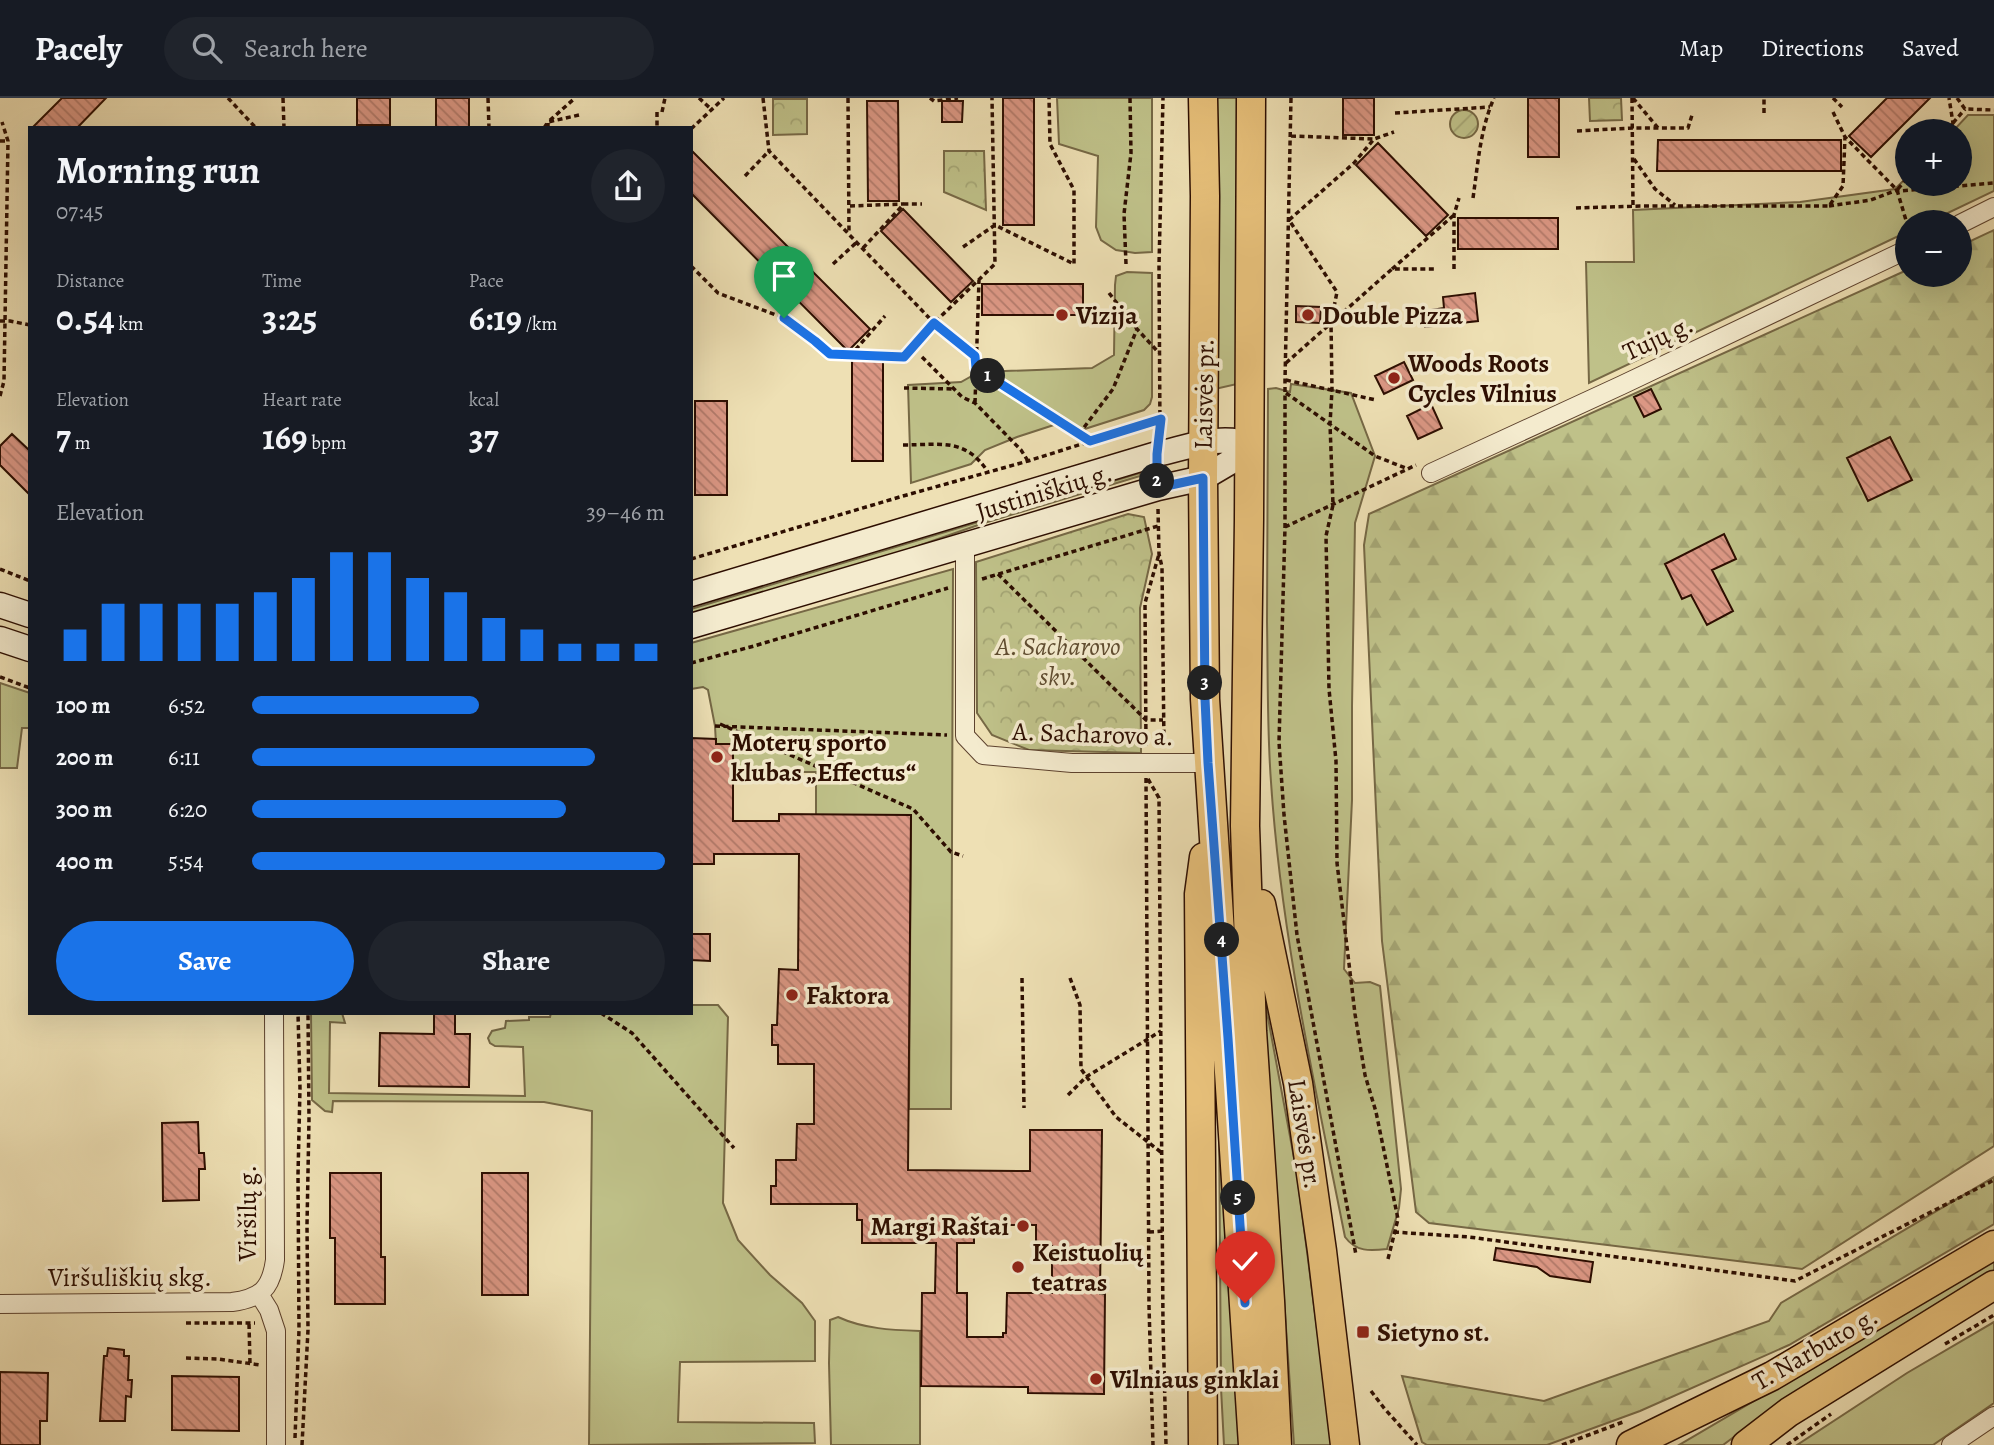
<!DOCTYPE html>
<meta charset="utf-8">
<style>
body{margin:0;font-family:Alegreya,serif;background:#20242c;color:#f1f3f6;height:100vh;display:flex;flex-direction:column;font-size:26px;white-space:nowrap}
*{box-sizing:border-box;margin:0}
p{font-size:23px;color:#9ea1a6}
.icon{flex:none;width:38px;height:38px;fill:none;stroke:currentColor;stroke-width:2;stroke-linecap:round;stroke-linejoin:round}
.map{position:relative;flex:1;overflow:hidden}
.sheet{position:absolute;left:28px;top:28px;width:665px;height:889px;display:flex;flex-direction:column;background:#171b24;border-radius:0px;box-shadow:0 7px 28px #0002}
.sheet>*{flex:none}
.fabs{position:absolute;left:1895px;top:21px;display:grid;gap:14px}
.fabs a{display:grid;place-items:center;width:77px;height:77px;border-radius:50%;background:#171b24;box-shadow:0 7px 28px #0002;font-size:35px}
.pin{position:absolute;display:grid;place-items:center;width:60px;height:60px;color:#fff;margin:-72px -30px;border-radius:50% 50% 50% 0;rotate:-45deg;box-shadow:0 0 7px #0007}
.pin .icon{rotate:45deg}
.km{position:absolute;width:35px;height:35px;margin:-18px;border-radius:50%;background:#222;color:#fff;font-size:19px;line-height:35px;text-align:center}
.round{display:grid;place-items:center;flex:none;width:74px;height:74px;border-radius:37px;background:#20242c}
.summary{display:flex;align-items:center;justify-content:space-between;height:119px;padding:0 28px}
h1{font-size:38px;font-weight:700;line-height:52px}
.stats{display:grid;grid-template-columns:repeat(3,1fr);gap:10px;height:119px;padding:7px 28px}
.stats div{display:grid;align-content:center}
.stats b{font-size:35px;font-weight:700}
.stats small{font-size:19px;font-weight:400}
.stats p{font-size:19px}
.chart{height:196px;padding:14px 28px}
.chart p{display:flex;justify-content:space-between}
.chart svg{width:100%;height:126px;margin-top:7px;stroke:#1a73e8;stroke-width:6}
.primary-button{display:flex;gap:14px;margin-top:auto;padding:14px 28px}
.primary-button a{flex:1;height:80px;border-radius:42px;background:#1a73e8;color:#fff;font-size:28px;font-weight:700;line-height:80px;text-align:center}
.primary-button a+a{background:#20242c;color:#f1f3f6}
ul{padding:0 28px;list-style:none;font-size:23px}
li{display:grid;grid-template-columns:112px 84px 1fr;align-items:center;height:52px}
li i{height:18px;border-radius:9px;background:#1a73e8}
header{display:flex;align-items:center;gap:42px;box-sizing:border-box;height:98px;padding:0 35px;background:#171b24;border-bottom:2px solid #363941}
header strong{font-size:33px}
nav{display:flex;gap:38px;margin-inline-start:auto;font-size:24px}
.search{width:490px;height:63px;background:#20242c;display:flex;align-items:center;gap:18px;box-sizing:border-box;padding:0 24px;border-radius:38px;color:#9ea1a6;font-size:26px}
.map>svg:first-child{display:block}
</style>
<header>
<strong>Pacely</strong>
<div class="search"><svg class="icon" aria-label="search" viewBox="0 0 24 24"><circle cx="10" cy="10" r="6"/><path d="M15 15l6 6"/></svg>Search here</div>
<nav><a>Map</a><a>Directions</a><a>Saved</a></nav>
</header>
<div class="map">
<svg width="1994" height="1347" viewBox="0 0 1994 1347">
<defs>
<pattern id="forest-firs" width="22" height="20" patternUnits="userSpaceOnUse" patternTransform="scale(1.75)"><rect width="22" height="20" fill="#bfc189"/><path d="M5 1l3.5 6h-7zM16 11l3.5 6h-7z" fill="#a4a574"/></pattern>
<pattern id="park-crowns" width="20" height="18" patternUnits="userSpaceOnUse" patternTransform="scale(1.75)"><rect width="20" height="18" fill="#bfc189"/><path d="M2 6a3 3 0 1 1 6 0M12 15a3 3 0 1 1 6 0" fill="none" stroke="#a4a574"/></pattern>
<pattern id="garden-furrows" width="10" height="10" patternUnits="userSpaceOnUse" patternTransform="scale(1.75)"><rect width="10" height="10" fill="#bfc189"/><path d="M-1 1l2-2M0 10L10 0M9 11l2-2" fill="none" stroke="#a4a574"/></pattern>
<pattern id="building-back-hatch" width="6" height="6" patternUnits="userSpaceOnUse" patternTransform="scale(1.75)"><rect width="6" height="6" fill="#db9784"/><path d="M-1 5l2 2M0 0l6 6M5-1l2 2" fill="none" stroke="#b27a6a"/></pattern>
</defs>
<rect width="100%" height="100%" fill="#eee0b4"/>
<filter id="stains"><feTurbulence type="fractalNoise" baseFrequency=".00286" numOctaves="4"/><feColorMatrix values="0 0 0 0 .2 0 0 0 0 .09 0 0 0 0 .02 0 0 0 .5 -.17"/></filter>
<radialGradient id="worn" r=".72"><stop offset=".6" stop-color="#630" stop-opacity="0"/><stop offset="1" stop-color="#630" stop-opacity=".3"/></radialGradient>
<!-- grass -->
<path fill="#bfc189" stroke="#766845" stroke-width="2" d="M 1057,0 L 1152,0 L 1152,154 L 1135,155 L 1116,152 L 1101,142 L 1096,129 L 1098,58 L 1059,46 Z
M 1215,0 L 1242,0 L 1237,286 L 1215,291 Z
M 1968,17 L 1994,17 L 1994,93 L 1929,124 L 1908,124 L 1907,134 L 1589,285 L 1586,164 L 1634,164 L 1633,112 L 1800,104 L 1895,91 L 1907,79 L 1908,86 L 1960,86 L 1960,33 L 1953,33 Z
M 1127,174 L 1152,175 L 1152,299 L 1150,306 L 1144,312 L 1069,336 L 1060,325 L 1017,339 L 985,352 L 971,366 L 911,385 L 908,287 L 961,284 L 979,274 L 1092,270 L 1114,257 L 1115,187 L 1116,178 Z
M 1291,286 L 1351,295 L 1375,358 L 1355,425 L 1352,608 L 1352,702 L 1344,871 L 1355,885 L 1370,884 L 1380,888 L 1401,1091 L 1399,1110 L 1387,1151 C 1370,1153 1356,1154 1345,1139 C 1315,988 1281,837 1271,684 C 1267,631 1268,577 1267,524 C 1267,447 1267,369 1268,291 L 1276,290 L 1290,294 Z
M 1140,375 L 1140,378 L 981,426 L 878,462 L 691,518 L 691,511 Z
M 953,471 L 951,1011 L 909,1011 L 911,718 L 816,717 L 816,674 L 733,674 L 733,646 L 716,646 L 715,628 L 708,592 L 703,589 L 691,591 L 691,545 Z
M 0,585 L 30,595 L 30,630 L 22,630 L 17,670 L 0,670 Z
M 1263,893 L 1297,1076 L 1332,1347 L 1294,1347 Z
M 691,907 L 718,907 L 728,919 L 723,1105 L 738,1142 L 770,1177 L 802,1205 L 815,1223 L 815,1263 L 680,1264 L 678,1324 L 814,1325 L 815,1345 L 589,1347 L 592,1013 L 544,1004 L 333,1003 L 332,1014 L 325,1013 L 312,1002 L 311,915 L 342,915 L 345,925 L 330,924 L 329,995 L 525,998 L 523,949 L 495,948 L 490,945 L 488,940 L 492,933 L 505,930 L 506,923 L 529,922 L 529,919 L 550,919 L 551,915 L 691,915 Z
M 1219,1026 L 1240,1347 L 1224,1347 L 1221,1290 Z
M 1994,1162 L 1994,1172 L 1830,1272 L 1769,1313 L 1723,1347 L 1679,1347 Z
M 838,1219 C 864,1231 892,1232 920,1233 L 920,1347 L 831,1347 L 829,1265 L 830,1222 Z
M 1994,1224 L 1994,1305 L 1933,1347 L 1797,1347 L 1907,1275 Z"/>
<!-- forest -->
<path fill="url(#forest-firs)" stroke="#766845" stroke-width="2" d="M 1994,132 L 1994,1048 L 1802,1171 L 1429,1125 L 1416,1114 L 1382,843 L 1364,447 L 1369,416 L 1907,172 L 1908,177 L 1960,177 L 1960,148 Z
M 1994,1079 L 1994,1126 L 1789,1247 L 1640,1313 L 1547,1347 L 1427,1347 L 1422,1344 L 1402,1278 L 1544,1303 L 1769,1223 L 1781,1205 Z"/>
<!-- park -->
<path fill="url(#park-crowns)" stroke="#766845" stroke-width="2" d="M 1589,0 L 1621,0 L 1622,22 L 1590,23 Z
M 773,1 L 807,1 L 807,36 L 773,37 Z
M 944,53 L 984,53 L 986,112 L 944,94 Z
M 1128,416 L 1144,419 L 1152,456 L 1140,510 L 1141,655 L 1029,652 L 992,637 L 977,615 L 976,464 Z"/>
<!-- garden -->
<path fill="url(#garden-furrows)" stroke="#766845" stroke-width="2" d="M1450 26a14 14 0 1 1 28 0a14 14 0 1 1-28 0Z"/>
<!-- building -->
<path fill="url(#building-back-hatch)" stroke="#2d0e01" stroke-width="2" fill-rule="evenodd" d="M 62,0 L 106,0 L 77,30 L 32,30 Z
M 357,0 L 390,0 L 390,27 L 357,27 Z
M 436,0 L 469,0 L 469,30 L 436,30 Z
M 1003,0 L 1034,0 L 1034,127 L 1003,127 Z
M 1343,0 L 1374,0 L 1374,37 L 1343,37 Z
M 1528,0 L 1559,0 L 1559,59 L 1528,59 Z
M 1887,0 L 1930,0 L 1871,59 L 1849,38 Z
M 867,3 L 898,3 L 899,103 L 868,103 Z
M 942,3 L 963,3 L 962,24 L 942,24 Z
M 1658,42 L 1841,42 L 1841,73 L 1657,73 Z
M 1378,45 L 1448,117 L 1426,138 L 1356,67 Z
M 691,52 L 870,231 L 848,253 L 691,95 Z
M 903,111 L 973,183 L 951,204 L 881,133 Z
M 1458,120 L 1558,120 L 1558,151 L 1458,151 Z
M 982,186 L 1083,186 L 1083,217 L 982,217 Z
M 1475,195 L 1478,223 L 1425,229 L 1424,213 L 1444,210 L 1443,199 Z
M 1296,208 L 1321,209 L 1320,225 L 1296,224 Z
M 852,262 L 883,262 L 883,363 L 852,363 Z
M 1404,264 L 1413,282 L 1384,296 L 1375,278 Z
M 1651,291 L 1661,311 L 1644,319 L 1634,299 Z
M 695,303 L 727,303 L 727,397 L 695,397 Z
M 1431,306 L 1442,330 L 1418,341 L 1407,318 Z
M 12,336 L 30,353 L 30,397 L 0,367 L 0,348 Z
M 1890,339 L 1912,382 L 1868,403 L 1847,360 Z
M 1724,436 L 1736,461 L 1712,472 L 1733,513 L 1707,527 L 1691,497 L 1682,501 L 1665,466 Z
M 691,640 L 716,641 L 716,646 L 733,646 L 733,723 L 779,723 L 779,716 L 911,717 L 908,1072 L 1030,1073 L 1030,1032 L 1102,1032 L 1100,1196 L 1105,1196 L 1104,1296 L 1028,1295 L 1028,1289 L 921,1288 L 922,1195 L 935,1195 L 936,1145 L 862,1145 L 862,1122 L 857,1122 L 857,1106 L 771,1106 L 771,1088 L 776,1088 L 776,1062 L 796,1062 L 797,1026 L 814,1026 L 814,966 L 778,966 L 778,947 L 772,947 L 772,927 L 777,927 L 779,871 L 798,872 L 799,756 L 714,756 L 714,766 L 691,766 ZM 974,1127 L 1036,1127 L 1036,1148 L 1052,1148 L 1052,1195 L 1007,1195 L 1006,1235 L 1003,1235 L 1003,1239 L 967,1239 L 967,1195 L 957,1195 L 957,1145 L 974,1145 Z
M 691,836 L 710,836 L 710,863 L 691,862 Z
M 434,915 L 455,915 L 455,936 L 470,936 L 469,989 L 379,988 L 380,935 L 434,936 Z
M 198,1024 L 199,1055 L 204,1055 L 205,1071 L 199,1071 L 199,1102 L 163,1103 L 162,1025 Z
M 330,1075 L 381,1075 L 381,1159 L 385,1159 L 385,1206 L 335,1206 L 335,1140 L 330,1140 Z
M 482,1075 L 528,1075 L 528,1197 L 482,1197 Z
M 1496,1150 L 1593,1164 L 1590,1184 L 1550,1178 L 1537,1169 L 1494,1162 Z
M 108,1250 L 124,1252 L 124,1258 L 129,1258 L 128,1282 L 132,1282 L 131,1299 L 126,1298 L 125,1323 L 100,1323 L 104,1258 L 107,1258 Z
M 0,1274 L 48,1275 L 47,1323 L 40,1323 L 40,1347 L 0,1347 Z
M 172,1278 L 239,1279 L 239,1333 L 172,1332 Z"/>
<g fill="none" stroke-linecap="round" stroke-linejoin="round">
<defs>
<path id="street" d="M 1960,126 L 1994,109
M 1431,375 L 1622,287 L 1908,151
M 965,448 L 965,638 L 983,657 L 1072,665 L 1208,665
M 259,1196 L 269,1212 L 276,1233 L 276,1347
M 0,1206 L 232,1204 C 261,1200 271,1191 275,1162 L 274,915
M 1951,1347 L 1994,1318"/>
<path id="secondary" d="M 691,496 L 1157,356 C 1186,350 1222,335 1249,347 L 1237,360 L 1203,380 L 1158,390 L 691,528
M 0,507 L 30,517
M 0,541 L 30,551"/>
<path id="primary" d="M 1203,0 L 1205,98 L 1203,380 L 1205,601 L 1253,1347
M 1251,0 L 1249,421 L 1245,728 L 1252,933 L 1270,1203 L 1277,1347
M 1261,806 L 1298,985 L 1322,1153 L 1345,1347
M 1203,1347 L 1199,796 L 1204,759
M 1631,1347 L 1772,1278 L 1994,1147
M 1746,1347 L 1789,1314 L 1994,1187"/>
</defs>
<!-- street casing -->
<use href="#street" stroke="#5d422e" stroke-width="20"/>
<!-- secondary casing -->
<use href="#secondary" stroke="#2d0e01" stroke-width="27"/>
<!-- primary casing -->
<use href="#primary" stroke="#2d0e01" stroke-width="31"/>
<!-- path -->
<path stroke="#2d0e01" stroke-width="3.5" stroke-dasharray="5 3.5" stroke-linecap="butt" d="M 228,0 L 256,30
M 283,0 L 284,30
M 488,0 L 489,30
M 699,0 L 712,12
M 763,0 L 769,53 L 934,225 L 975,258
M 848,0 L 849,134
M 930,0 L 934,3 L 958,0
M 1291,0 L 1285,282 L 1285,429 L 1279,644 L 1284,717 L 1297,837 L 1356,1157
M 1632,0 L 1633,108
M 1633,0 L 1658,30
M 1833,0 L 1842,9
M 1957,0 L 1965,11 L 1994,12
M 657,14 L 657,30
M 662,14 L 665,0
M 1833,14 L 1845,39 L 1897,92 L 1908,129
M 1395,15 L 1490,9
M 1764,15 L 1764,0
M 1953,25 L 1965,11
M 544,30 L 548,24 L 579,17
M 548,30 L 548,24 L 575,0
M 691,31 L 724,0
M 1577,33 L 1632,30 L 1688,30 L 1692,17
M 1946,33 L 1953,25 L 1949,0
M 1291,38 L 1374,41
M 0,43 L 8,43
M 1634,61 L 1655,91 L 1675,107
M 745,78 L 769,53
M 1898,91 L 1908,79
M 1473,100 C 1478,66 1480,32 1494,0
M 850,108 L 904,106
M 1829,108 L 1871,102 L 1897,92 L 1899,93 L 1994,85
M 1576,110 L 1640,108 L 1829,108 L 1843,88 L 1845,39
M 963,149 L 995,127 L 1074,166 L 1074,92 L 1050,46 L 1049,0
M 863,150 L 904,106 L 922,106
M 833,166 L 857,144
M 1126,166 L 1124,116 L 1131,55 L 1130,0
M 691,168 L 718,195 L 784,220 L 815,243 L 829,256 L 904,259 L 934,225 L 995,166 L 992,0
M 1392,171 L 1454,117
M 1454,171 L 1454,117 L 1459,100
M 1109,195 L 1137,231
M 0,223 L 10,223 L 30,227
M 850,258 L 885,218
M 922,259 L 962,299 L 975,305 L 1021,352 L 1028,363
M 1286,265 L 1392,171 L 1437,171
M 976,270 L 1089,342
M 1286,282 L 1376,302
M 904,290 L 953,291
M 1286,295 L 1375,358 L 1408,371
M 0,298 L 4,283 L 8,43 L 2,24
M 975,305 L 979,182
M 1160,334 L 1159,167 L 1163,0
M 1079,336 L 1113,291 L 1137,231 L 1160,256
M 903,347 C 940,347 965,339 988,374
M 1158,411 L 1159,456 L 1162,469 L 1164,648
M 1285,429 L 1416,367
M 691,461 L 903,398 L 1028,363 L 1161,321
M 0,471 L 30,483
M 998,476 L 1146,622 L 1163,622
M 982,481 L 1158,428
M 691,565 L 754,548 L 948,490
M 0,579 L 30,590
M 720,626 L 913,711 L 951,754 L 963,758
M 715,628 L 947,637
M 1146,648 L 1145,505 L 1159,456
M 1146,680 L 1149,1208 L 1153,1347
M 1148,681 L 1159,700 L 1163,1227 L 1166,1347
M 1022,880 L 1024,1010
M 1070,880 L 1080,907 L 1081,971 L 1116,1019 L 1162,1055
M 601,915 L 632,935 L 734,1050
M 1068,997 L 1086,979 L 1161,933
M 1149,1134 L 1163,1133
M 1394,1134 L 1469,1139 L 1795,1183 L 1994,1082
M 1388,1161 L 1398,1121 L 1376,1014 L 1365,977 L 1355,916 L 1337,765 L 1336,663 L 1329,591 L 1326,438 L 1333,407 L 1330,326 L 1332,292 L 1331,224 L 1337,194 L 1289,122 L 1354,65 L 1374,41 L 1394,34
M 186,1225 L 255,1225
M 249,1226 L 250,1265
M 1945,1246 L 1994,1217
M 186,1260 L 218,1261 L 260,1267
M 1371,1293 L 1384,1310 L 1417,1347
M 295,1340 L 299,1232 L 298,1077 L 300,990 L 298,915
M 302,1347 L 308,1232 L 307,1127 L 309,1021 L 308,915
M 1562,1347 L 1623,1324
M 1787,1347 L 1831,1316"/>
<!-- street -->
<use href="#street" stroke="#f4ebce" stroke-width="18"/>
<!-- secondary -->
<use href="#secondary" stroke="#f4ebce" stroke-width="24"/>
<!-- primary -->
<use href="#primary" stroke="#e7c07a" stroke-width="28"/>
</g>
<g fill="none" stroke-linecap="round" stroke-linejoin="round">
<defs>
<path id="route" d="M 784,220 L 815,243 L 830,256 L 904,259 L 934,225 L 975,258 L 976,270 L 1090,343 L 1161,321 L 1157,356 L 1157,390 L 1203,380 L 1205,601 L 1208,665 L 1228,940 L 1245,1205"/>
</defs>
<!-- route casing -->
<use href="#route" stroke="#fff" stroke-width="14"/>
<!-- route -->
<use href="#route" stroke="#1a73e8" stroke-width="9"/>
</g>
<!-- markers -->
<g fill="#8f2418" stroke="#f4ebce" stroke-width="2.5">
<circle cx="1062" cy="217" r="7"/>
<circle cx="1308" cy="217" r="7"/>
<circle cx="1394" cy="280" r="7"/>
<circle cx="717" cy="659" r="7"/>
<circle cx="792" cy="897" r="7"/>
<circle cx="1023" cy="1128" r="7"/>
<circle cx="1018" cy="1169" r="7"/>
<rect x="1356" y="1227" width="14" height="14" rx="3.5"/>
<circle cx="1096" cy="1281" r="7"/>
</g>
<g text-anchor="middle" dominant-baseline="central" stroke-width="7" stroke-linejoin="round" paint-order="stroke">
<!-- poi labels -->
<g font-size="26" font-weight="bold" fill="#2d0e01" stroke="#f4ebce" text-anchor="start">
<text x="1076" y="217">Vizija</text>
<text x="1322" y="217">Double Pizza</text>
<text x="1408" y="265">Woods Roots<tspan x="1408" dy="30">Cycles Vilnius</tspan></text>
<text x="731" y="644">Moterų sporto<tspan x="731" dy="30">klubas „Effectus“</tspan></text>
<text x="806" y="897">Faktora</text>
<text x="1009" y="1128" text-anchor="end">Margi Raštai</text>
<text x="1032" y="1154">Keistuolių<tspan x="1032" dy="30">teatras</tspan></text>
<text x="1377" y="1234">Sietyno st.</text>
<text x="1110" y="1281">Vilniaus ginklai</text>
</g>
<!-- street labels -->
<g font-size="26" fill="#2d0e01" stroke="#f4ebce">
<text transform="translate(1658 240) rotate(-25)">Tujų g.</text>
<text transform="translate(1204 296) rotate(-89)">Laisvės pr.</text>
<text transform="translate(1044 394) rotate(-17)">Justiniškių g.</text>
<text transform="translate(1093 636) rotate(2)">A. Sacharovo a.</text>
<text transform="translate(1305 1036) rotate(81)">Laisvės pr.</text>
<text transform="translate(247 1115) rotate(-90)">Viršilų g.</text>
<text x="130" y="1179">Viršuliškių skg.</text>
<text transform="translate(1815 1251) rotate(-30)">T. Narbuto g.</text>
</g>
<!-- park labels -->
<g font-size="26" font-style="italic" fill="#604d31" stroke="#f4ebce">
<text x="1058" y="548">A. Sacharovo<tspan x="1058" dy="30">skv.</tspan></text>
</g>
</g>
<rect width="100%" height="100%" filter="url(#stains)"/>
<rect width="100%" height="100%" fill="url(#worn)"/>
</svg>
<div class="fabs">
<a>+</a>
<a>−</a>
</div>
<div class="pin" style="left:784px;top:220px;background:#1e9e55"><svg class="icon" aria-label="arrive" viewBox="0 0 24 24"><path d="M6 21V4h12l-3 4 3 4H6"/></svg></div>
<div class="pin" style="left:1245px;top:1205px;background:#d93025"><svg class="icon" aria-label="check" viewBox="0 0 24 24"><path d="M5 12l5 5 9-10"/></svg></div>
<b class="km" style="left:988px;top:278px">1</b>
<b class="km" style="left:1157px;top:383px">2</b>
<b class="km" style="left:1205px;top:585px">3</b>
<b class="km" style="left:1222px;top:842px">4</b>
<b class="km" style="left:1238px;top:1100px">5</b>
<section class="sheet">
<div class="summary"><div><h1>Morning run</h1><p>07:45</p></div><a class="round"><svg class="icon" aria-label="share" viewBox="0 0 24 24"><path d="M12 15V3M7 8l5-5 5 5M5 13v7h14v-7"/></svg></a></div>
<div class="stats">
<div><p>Distance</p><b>0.54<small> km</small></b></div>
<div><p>Time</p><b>3:25</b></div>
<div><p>Pace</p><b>6:19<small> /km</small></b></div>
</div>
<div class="stats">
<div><p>Elevation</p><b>7<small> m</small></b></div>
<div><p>Heart rate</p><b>169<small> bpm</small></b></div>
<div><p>kcal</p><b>37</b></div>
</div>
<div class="chart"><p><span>Elevation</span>39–46 m</p>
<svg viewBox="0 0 160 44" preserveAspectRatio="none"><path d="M5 44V33M15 44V24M25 44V24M35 44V24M45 44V24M55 44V20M65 44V15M75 44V6M85 44V6M95 44V15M105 44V20M115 44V29M125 44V33M135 44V38M145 44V38M155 44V38"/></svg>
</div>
<ul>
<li><b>100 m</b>6:52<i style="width:55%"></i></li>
<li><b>200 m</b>6:11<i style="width:83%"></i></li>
<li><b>300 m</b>6:20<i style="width:76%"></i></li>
<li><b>400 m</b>5:54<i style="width:100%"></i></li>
</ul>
<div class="primary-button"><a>Save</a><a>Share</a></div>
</section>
</div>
